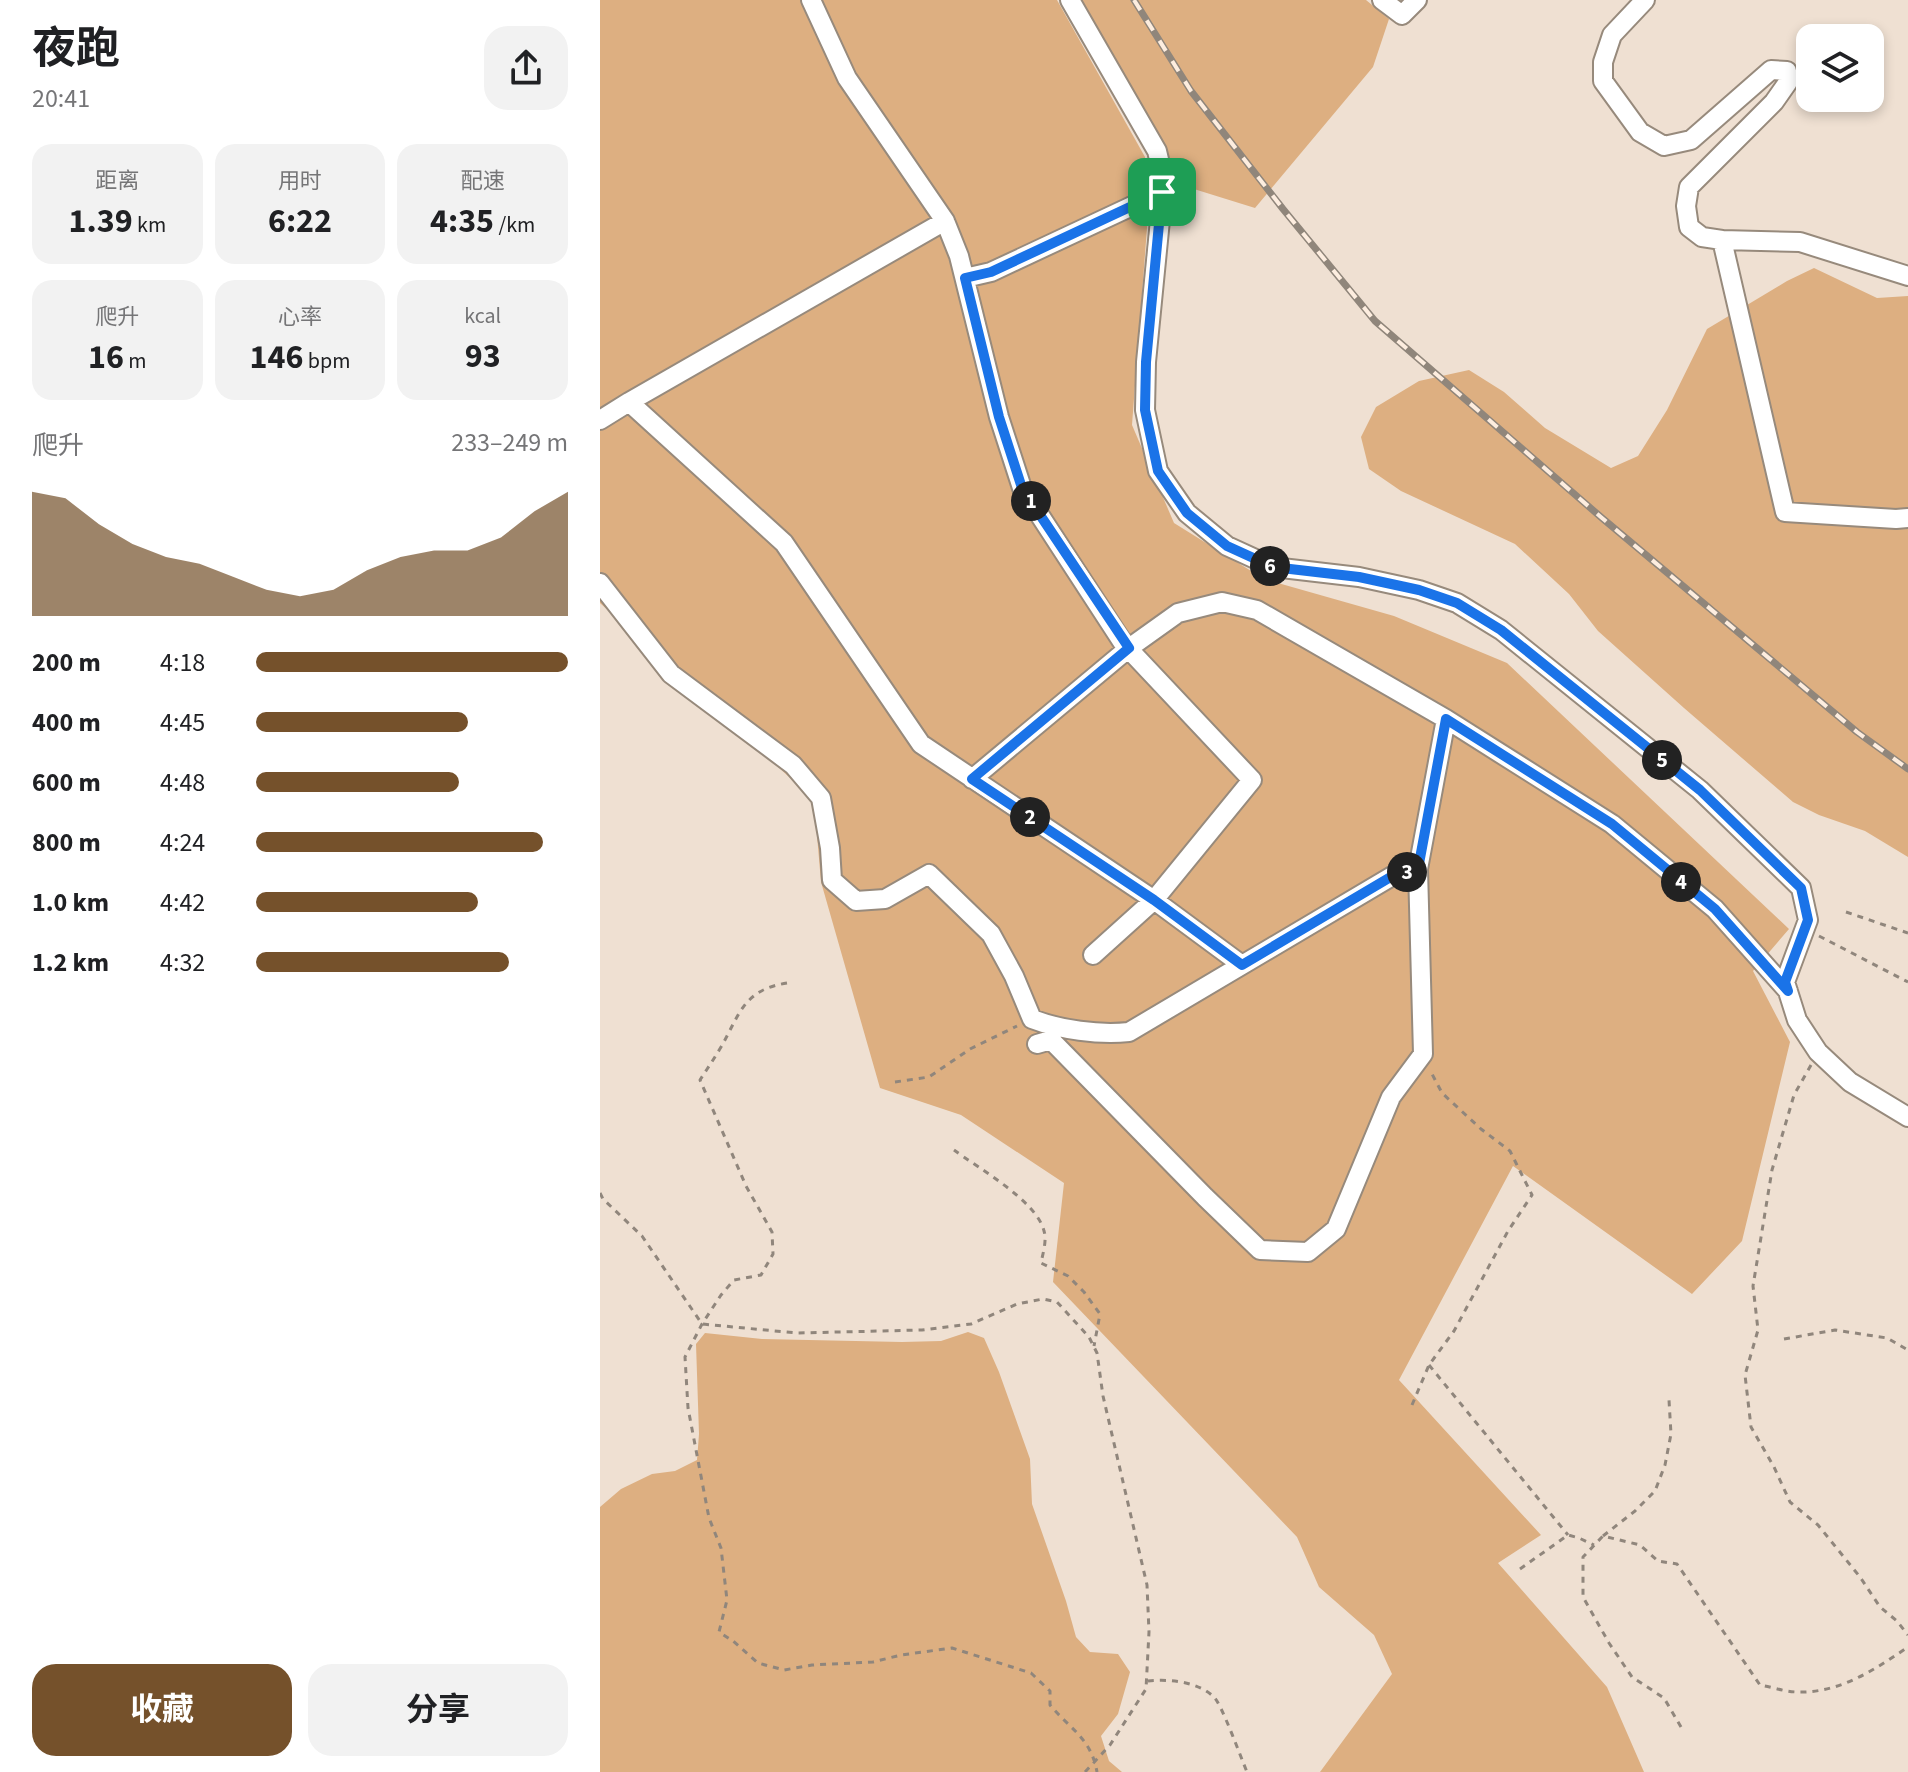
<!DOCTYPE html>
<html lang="zh">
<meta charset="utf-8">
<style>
body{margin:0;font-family:"Source Sans 3","Noto Sans SC",sans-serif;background:#f2f2f2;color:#202124;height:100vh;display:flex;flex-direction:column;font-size:30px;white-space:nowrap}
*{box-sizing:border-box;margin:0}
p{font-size:26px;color:#757577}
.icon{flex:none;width:44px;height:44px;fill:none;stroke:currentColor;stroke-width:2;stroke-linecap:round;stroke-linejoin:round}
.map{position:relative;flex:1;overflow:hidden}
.details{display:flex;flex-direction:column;background:#fff;width:600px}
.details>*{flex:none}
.controls{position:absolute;left:1196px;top:24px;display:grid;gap:16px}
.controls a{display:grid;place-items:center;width:88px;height:88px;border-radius:16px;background:#fff;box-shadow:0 4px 12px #0003;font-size:40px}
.pin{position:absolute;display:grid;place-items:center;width:68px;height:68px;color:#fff;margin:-34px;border-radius:16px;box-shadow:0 4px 12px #0006}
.km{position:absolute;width:40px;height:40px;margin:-20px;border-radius:50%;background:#222;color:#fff;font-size:22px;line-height:40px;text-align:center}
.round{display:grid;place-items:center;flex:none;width:84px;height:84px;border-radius:24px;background:#f2f2f2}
.summary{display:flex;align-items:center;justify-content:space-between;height:136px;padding:0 32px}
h1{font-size:44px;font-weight:700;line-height:60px}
.stats{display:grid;grid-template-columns:repeat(3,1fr);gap:12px;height:136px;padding:8px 32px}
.stats div{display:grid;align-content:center;border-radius:20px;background:#f2f2f2;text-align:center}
.stats b{font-size:34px;font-weight:700}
.stats small{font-size:22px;font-weight:400}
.stats p{font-size:22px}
.chart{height:224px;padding:16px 32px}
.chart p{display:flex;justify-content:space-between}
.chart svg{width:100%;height:144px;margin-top:8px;fill:#75512b;opacity:.7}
.action{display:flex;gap:16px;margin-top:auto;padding:16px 32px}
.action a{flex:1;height:92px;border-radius:24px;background:#75512b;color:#fff;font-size:32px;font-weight:700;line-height:92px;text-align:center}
.action a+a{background:#f2f2f2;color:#202124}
ul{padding:0 32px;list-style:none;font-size:26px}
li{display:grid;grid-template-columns:128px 96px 1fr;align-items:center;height:60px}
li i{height:20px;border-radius:10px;background:#75512b}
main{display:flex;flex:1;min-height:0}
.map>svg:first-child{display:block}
</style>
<main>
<section class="details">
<div class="summary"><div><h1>夜跑</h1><p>20:41</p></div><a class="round"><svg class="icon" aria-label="share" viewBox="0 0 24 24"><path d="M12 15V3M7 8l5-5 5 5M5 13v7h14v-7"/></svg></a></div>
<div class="stats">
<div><p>距离</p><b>1.39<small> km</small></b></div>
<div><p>用时</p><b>6:22</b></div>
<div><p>配速</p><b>4:35<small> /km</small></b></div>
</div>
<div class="stats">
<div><p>爬升</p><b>16<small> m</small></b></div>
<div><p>心率</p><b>146<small> bpm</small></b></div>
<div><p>kcal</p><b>93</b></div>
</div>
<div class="chart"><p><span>爬升</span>233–249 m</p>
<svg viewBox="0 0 160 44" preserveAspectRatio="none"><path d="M0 44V6L10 8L20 16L30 22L40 26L50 28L60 32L70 36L80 38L90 36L100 30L110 26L120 24L130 24L140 20L150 12L160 6V44z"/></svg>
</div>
<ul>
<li><b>200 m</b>4:18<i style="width:100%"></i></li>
<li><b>400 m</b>4:45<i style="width:68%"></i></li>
<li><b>600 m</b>4:48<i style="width:65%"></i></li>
<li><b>800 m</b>4:24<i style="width:92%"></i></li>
<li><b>1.0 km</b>4:42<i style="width:71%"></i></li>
<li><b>1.2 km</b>4:32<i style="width:81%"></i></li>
</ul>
<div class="action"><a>收藏</a><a>分享</a></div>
</section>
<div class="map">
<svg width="1308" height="1772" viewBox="0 0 1308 1772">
<rect width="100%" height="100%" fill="#efe0d2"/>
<!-- green -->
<path fill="#ddaf81" d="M 0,0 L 457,0 L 545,157 L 547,228 L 532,425 L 574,523 L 664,579 L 794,616 L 907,663 L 1189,929 L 1153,971 L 1190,1042 L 1142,1241 L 1092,1294 L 913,1166 L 799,1380 L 941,1535 L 898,1563 L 1007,1687 L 1044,1772 L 720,1772 L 792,1674 L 774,1635 L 719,1587 L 697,1537 L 453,1282 L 464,1183 L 361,1115 L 280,1088 L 221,882 L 214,800 L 0,603 Z
M 481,0 L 766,0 L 789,19 L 773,67 L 655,208 L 581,185 L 559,139 Z
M 1214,268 L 1277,298 L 1308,296 L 1308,857 L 1265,831 L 1219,815 L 1193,802 L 1084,708 L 998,631 L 969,594 L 915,544 L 801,491 L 769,469 L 761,437 L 776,407 L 819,381 L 869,370 L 904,392 L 945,428 L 1011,468 L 1038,456 L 1067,410 L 1107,329 L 1187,281 Z
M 368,1332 L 384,1338 L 399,1372 L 430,1459 L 432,1504 L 466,1601 L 476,1637 L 490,1652 L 518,1654 L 530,1672 L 518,1714 L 501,1736 L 509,1761 L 522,1772 L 0,1772 L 0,1507 L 21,1489 L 52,1474 L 75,1471 L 97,1460 L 99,1434 L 96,1344 L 105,1333 L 162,1339 L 302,1342 L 341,1341 Z"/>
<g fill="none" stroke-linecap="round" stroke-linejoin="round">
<defs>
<path id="minor" d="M 211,0 L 247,78 L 345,221 L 359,256 L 399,417 L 422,488 L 523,643 L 652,780 L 554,900 L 493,955
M 470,0 L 557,151 L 562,172 L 562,200 L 546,362 L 545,410 L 558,471 L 587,513 L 627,546 L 673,567 L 759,577 L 819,590 L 857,603 L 901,630 L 1100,790 L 1201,888 L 1208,920 L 1185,982 L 1197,1020 L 1218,1052 L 1250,1082 L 1308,1117
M 782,0 L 802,15 L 817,0
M 1045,0 L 1012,35 L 1003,62 L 1003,81 L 1040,132 L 1064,146 L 1091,140 L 1171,70 L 1187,71 L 1188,82 L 1174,102 L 1089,187 L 1086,206 L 1089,227 L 1102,237 L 1122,240
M 345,221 L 29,402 L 184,543 L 321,744 L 554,900 L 642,965
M 1308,276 L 1200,242 L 1122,240 L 1185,512 L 1296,519 L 1308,518
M 365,278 L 391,272 L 562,192
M 0,420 L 29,402
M 0,583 L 71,674 L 193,765 L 221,798 L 230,848 L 232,880 L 256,901 L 285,899 L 329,874 L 391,934 L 414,976 L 432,1019 C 461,1030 498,1035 529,1032 L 794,875 L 818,869 L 823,1054 L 791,1097 L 736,1229 L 708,1252 L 660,1250 L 605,1197 L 451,1040 L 437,1044
M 846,719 L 1012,824 L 1115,909 L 1188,991
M 372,779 L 529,648 L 578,613 L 622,602 L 657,610 L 846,719 L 818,869"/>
</defs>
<!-- minor casing -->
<use href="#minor" stroke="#978a7c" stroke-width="22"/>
<!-- path -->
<path stroke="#90867c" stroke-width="3" stroke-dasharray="6 6" stroke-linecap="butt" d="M 1246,912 L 1308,933
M 1219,936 L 1308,982
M 187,983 C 143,990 140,1014 121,1047 C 114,1059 107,1069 100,1080 L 146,1186 L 172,1232 L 173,1254 L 161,1275 L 134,1280 L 121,1295 L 102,1324 L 85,1357 L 88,1408 L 109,1518 L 121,1548 L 127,1600 L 119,1632 L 133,1641 L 158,1663 L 184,1670 L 212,1665 L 273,1662 L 301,1655 L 352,1648 L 431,1673 L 450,1691 L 450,1705 C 470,1729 491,1738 497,1772
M 1211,1065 L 1194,1095 L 1172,1170 L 1153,1286 L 1158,1330 L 1145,1375 L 1151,1427 L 1174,1467 L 1190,1502 L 1218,1525 L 1260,1577 L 1280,1607 L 1297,1621 L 1308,1635
M 295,1082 L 329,1077 L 370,1049 L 417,1026
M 354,1150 C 378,1168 437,1201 444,1231 C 447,1240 443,1253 441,1263 L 468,1276 L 484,1292 L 500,1314 L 494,1346
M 0,1193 L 3,1199 L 42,1236 L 102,1324 L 197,1333 L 322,1330 L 371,1324 L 417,1304 L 443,1299 L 457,1302 L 489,1337 L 497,1353 L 503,1396 L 547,1585 L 549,1632 L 546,1689 L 510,1745 L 485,1772
M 1184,1339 L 1235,1330 L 1287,1338 L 1308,1350
M 829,1365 L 968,1535
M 812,1405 L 829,1365 L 854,1331 L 908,1231 L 932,1195 L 910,1151 L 881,1129 L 842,1093 L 831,1072
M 1003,1536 L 1035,1511 L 1055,1491 L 1065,1465 L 1071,1434 L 1069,1400
M 920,1569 L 968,1535 L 979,1538 L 994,1545
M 548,1681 C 569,1679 597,1681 614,1697 C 622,1705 641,1758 647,1772
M 1081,1727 L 1064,1698 L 1032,1677 L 1009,1643 L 983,1597 L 983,1557 L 1003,1536 L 1040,1545 L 1058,1561 L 1077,1564 L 1160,1685 C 1172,1687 1185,1692 1198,1692 C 1240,1693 1274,1670 1308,1647"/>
<!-- minor -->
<use href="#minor" stroke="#fff" stroke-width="18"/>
<defs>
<path id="rail" d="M 534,0 L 591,91 L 683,209 L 775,321 L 1002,518 L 1257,732 L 1308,769"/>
</defs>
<!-- rail casing -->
<use href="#rail" stroke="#90867b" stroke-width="7"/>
<!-- rail -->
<use href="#rail" stroke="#fdeddf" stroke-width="4" stroke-dasharray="12" stroke-linecap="butt"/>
</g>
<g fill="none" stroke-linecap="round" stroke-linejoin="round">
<defs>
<path id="route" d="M 562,192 L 546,362 L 545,410 L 558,471 L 587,513 L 627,546 L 673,567 L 759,577 L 819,590 L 857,603 L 901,630 L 1100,790 L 1201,888 L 1208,920 L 1185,982 L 1188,991 L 1115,909 L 1012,824 L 846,719 L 818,869 L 794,875 L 642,965 L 554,900 L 372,779 L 529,648 L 422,488 L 399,417 L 365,278 L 391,272 Z"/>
</defs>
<!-- route casing -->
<use href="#route" stroke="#fff" stroke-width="16"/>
<!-- route -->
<use href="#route" stroke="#1a73e8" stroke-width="10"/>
</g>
</svg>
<div class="controls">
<a><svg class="icon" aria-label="layers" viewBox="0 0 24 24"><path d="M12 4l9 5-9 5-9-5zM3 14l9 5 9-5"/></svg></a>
</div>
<div class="pin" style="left:562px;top:192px;background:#1e9e55"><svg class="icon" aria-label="arrive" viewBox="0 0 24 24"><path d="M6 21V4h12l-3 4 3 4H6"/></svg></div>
<b class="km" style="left:431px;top:501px">1</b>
<b class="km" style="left:430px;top:817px">2</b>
<b class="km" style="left:807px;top:872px">3</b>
<b class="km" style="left:1081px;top:882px">4</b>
<b class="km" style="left:1062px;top:760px">5</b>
<b class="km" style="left:670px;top:566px">6</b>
</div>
</main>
